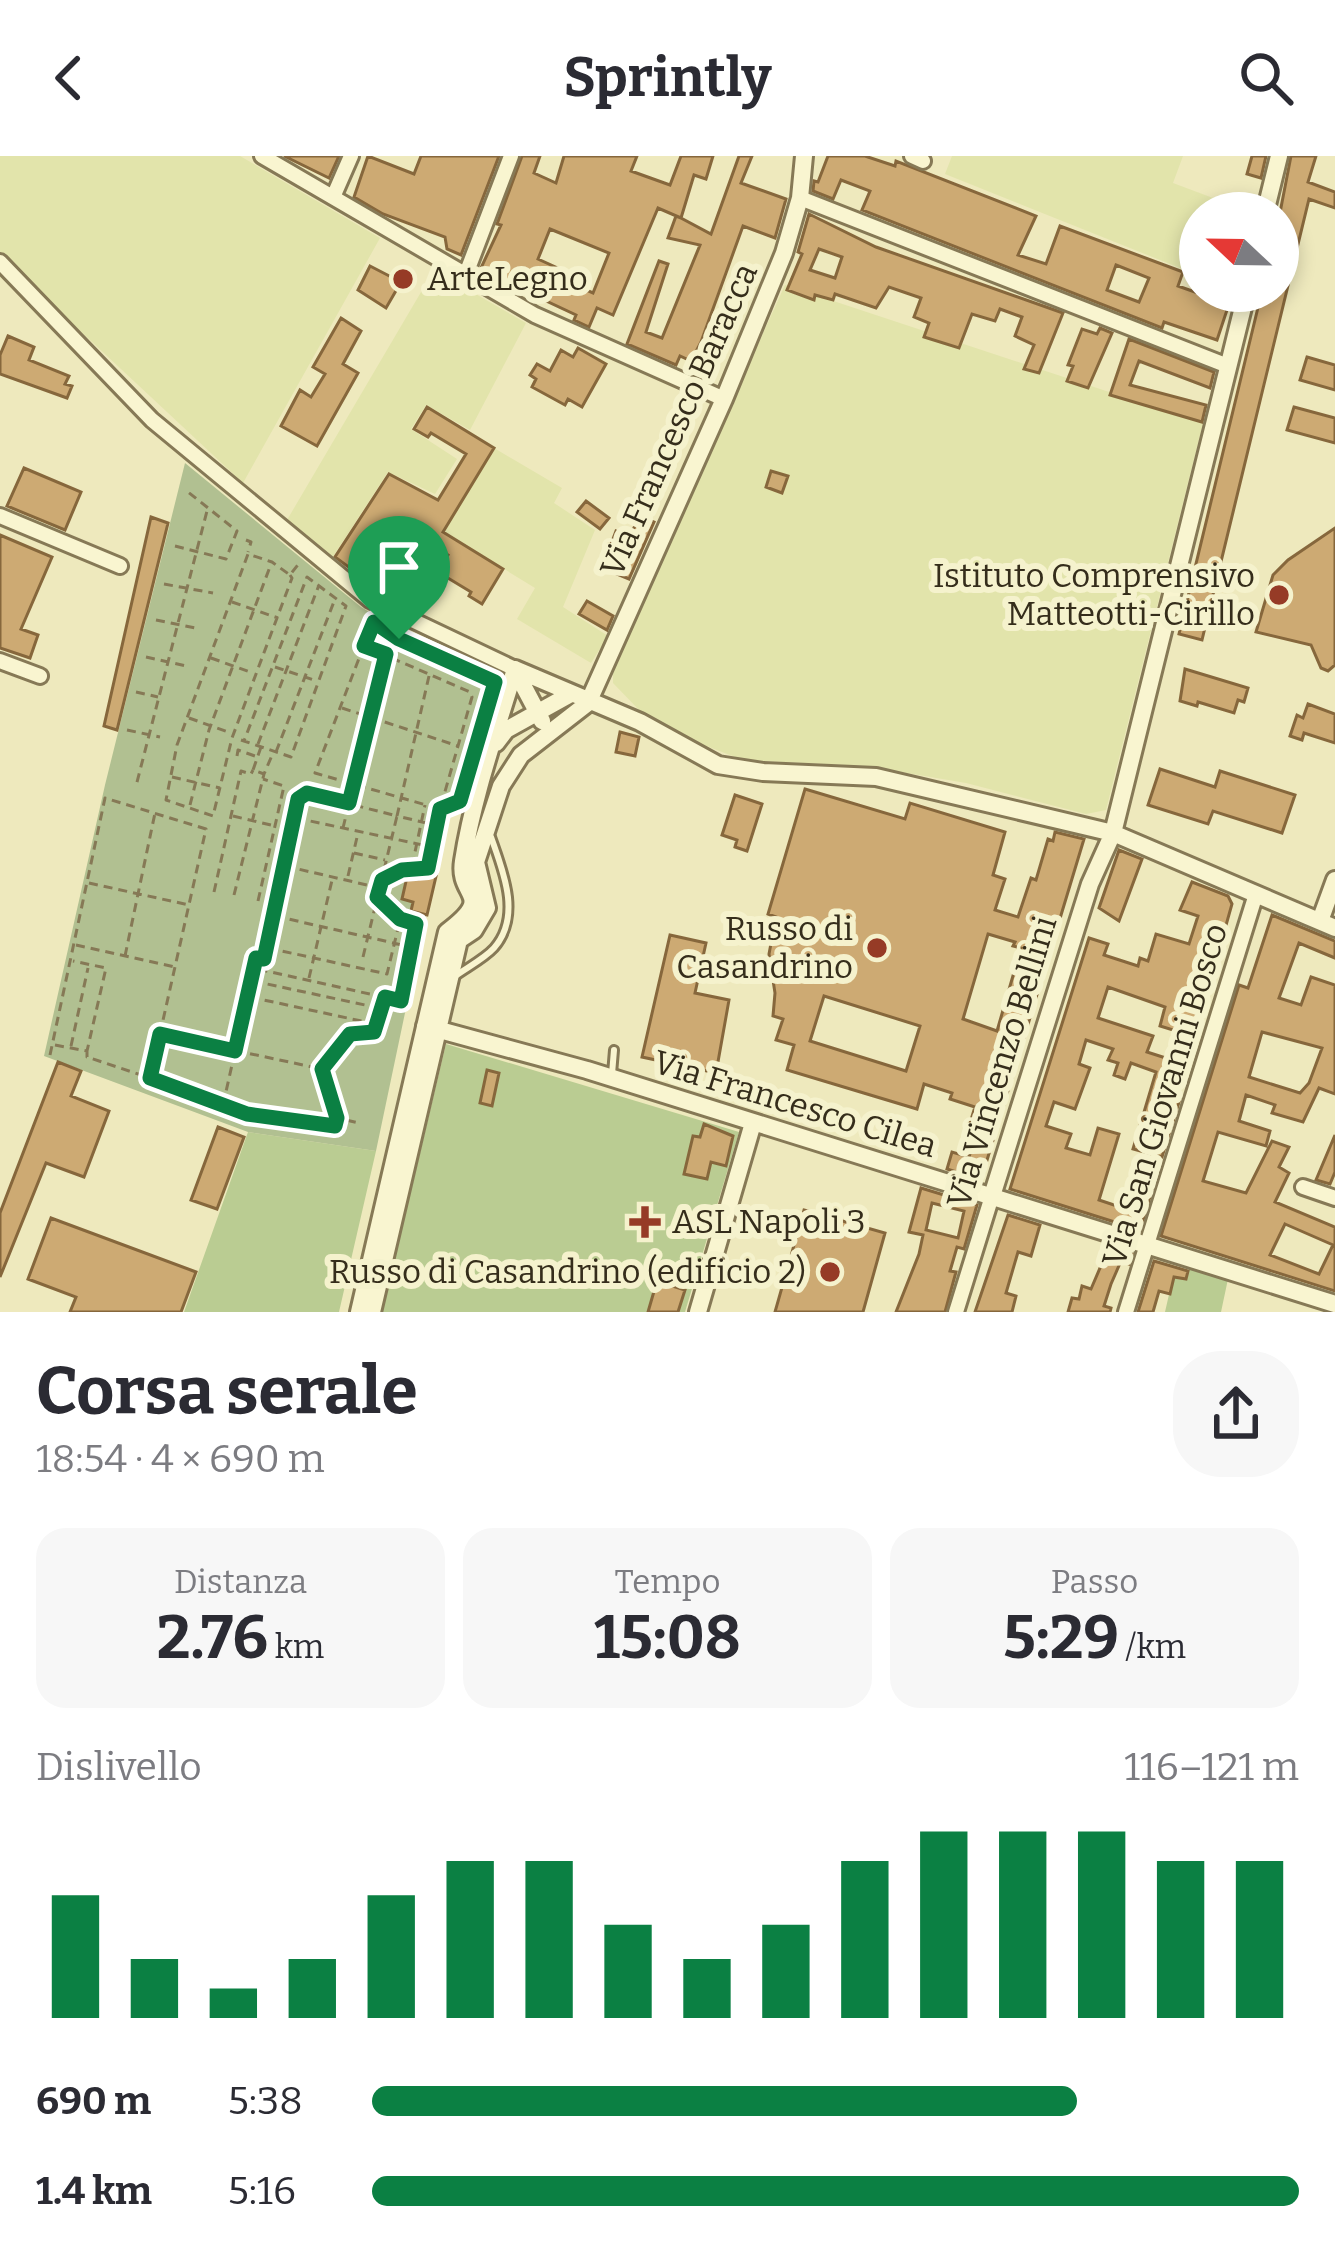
<!DOCTYPE html>
<html lang="it">
<meta charset="utf-8">
<style>
body{margin:0;font-family:Bitter,serif;background:#f7f7f7;color:#2b2b33;height:100vh;display:flex;flex-direction:column;font-size:45px;white-space:nowrap}
*{box-sizing:border-box;margin:0}
p{font-size:39px;color:#7c7c81}
.icon{flex:none;width:66px;height:66px;fill:none;stroke:currentColor;stroke-width:2;stroke-linecap:round;stroke-linejoin:round}
.map{position:relative;height:1156px;overflow:hidden}
.panel{display:flex;flex-direction:column;background:#fff;flex:1}
.panel>*{flex:none}
.needle{width:78px;rotate:292deg}
.tools{position:absolute;left:1179px;top:36px;display:grid;gap:24px}
.tools a{display:grid;place-items:center;width:120px;height:120px;border-radius:50%;background:#fff;box-shadow:0 6px 18px #0003;font-size:60px}
.pin{position:absolute;display:grid;place-items:center;width:102px;height:102px;color:#fff;margin:-123px -51px;border-radius:50% 50% 50% 0;rotate:-45deg;box-shadow:0 0 12px #0007}
.pin .icon{rotate:45deg}
.round{display:grid;place-items:center;flex:none;width:126px;height:126px;border-radius:48px;background:#f7f7f7}
.summary{display:flex;align-items:center;justify-content:space-between;height:204px;padding:0 36px}
h1{font-size:66px;font-weight:700;line-height:90px}
.stats{display:grid;grid-template-columns:repeat(3,1fr);gap:18px;height:204px;padding:12px 36px}
.stats div{display:grid;align-content:center;border-radius:30px;background:#f7f7f7;text-align:center}
.stats b{font-size:60px;font-weight:700}
.stats small{font-size:33px;font-weight:400}
.stats p{font-size:33px}
.chart{height:336px;padding:24px 36px}
.chart p{display:flex;justify-content:space-between}
.chart svg{width:100%;height:216px;margin-top:12px;stroke:#0b8043;stroke-width:6}
ul{padding:0 36px;list-style:none;font-size:39px}
li{display:grid;grid-template-columns:192px 144px 1fr;align-items:center;height:90px}
li i{height:30px;border-radius:15px;background:#0b8043}
header{display:flex;justify-content:space-between;align-items:center;height:156px;padding:0 36px;background:#fff;font-size:54px;font-weight:700}
.map>svg:first-child{display:block}
</style>
<header><svg class="icon" aria-label="back" viewBox="0 0 24 24"><path d="M15 5l-7 7 7 7"/></svg>Sprintly<svg class="icon" aria-label="search" viewBox="0 0 24 24"><circle cx="10" cy="10" r="6"/><path d="M15 15l6 6"/></svg></header>
<div class="map">
<svg width="1335" height="1156" viewBox="0 0 1335 1156">
<rect width="100%" height="100%" fill="#eee9bd"/>
<!-- farmland -->
<path fill="#e2e4ab" d="M 0,0 L 240,0 L 380,82 L 243,327 L 0,100 Z
M 952,0 L 1183,0 L 1173,27 L 1253,57 L 1200,57 L 1200,120 L 945,18 Z
M 434,114 L 526,167 L 470,274 L 426,249 L 411,273 L 457,303 L 435,338 L 388,316 L 332,402 L 287,364 Z
M 785,129 L 1203,267 L 1106,654 L 1086,658 L 966,627 L 865,610 L 743,604 L 680,580 L 641,556 L 613,527 L 613,518 L 643,441 Z
M 494,292 L 562,332 L 554,347 L 595,374 L 563,451 L 608,480 L 591,507 L 517,463 L 535,432 L 444,376 Z"/>
<!-- green -->
<path fill="#bacc92" d="M 446,888 L 739,976 L 685,1156 L 382,1156 Z
M 248,976 L 376,995 L 339,1156 L 184,1156 Z
M 1190,1110 L 1228,1123 L 1221,1156 L 1165,1156 L 1173,1121 L 1187,1123 Z"/>
<!-- cemetery -->
<path fill="#b1c091" d="M 185,307 L 361,451 L 415,484 L 500,524 L 464,649 L 447,657 L 376,995 L 248,976 L 44,900 L 105,629 Z"/>
<!-- building -->
<path fill="#cdaa73" stroke="#86673c" stroke-width="3" fill-rule="evenodd" d="M 284,0 L 339,0 L 329,22 Z
M 368,0 L 414,18 L 421,0 L 499,0 L 461,99 L 447,93 L 445,81 L 383,58 L 354,41 Z
M 522,0 L 540,0 L 534,17 L 556,27 L 564,0 L 637,0 L 631,15 L 670,29 L 681,0 L 713,0 L 706,23 L 694,19 L 681,62 L 711,78 L 739,0 L 752,0 L 741,27 L 786,43 L 775,82 L 743,70 L 701,186 L 691,205 L 680,200 L 676,209 L 627,188 L 659,105 L 668,108 L 646,176 L 662,182 L 700,89 L 668,82 L 676,60 L 681,62 L 658,52 L 613,159 L 597,152 L 589,171 L 574,164 L 576,159 L 480,114 L 501,69 L 497,68 ZM 550,73 L 609,97 L 593,137 L 570,127 L 573,119 L 538,103 Z
M 828,0 L 865,0 L 895,10 L 896,5 L 1036,60 L 1018,99 L 1046,108 L 1060,70 L 1183,116 L 1178,130 L 1229,148 L 1217,184 L 1164,166 L 1162,172 L 862,54 L 870,35 L 841,24 L 833,43 L 813,35 L 814,25 L 818,26 ZM 1116,109 L 1149,122 L 1139,146 L 1107,134 Z
M 1252,0 L 1266,0 L 1261,22 L 1247,18 Z
M 1291,0 L 1316,0 L 1308,26 L 1335,36 L 1335,52 L 1309,43 L 1202,484 L 1179,478 L 1262,135 L 1278,135 L 1278,67 Z
M 809,58 L 876,91 L 1063,157 L 1039,217 L 1024,213 L 1034,189 L 1015,180 L 1022,161 L 1000,153 L 995,165 L 972,158 L 959,192 L 924,181 L 929,167 L 914,161 L 921,142 L 889,131 L 876,152 L 835,138 L 833,144 L 815,139 L 814,144 L 787,134 L 802,98 L 798,96 ZM 819,93 L 842,101 L 835,122 L 810,114 Z
M 370,110 L 401,126 L 386,152 L 358,134 Z
M 341,162 L 361,175 L 343,208 L 358,217 L 317,290 L 281,270 L 300,234 L 311,241 L 325,218 L 313,211 Z
M 1100,172 L 1112,177 L 1088,232 L 1067,225 L 1073,210 L 1068,209 L 1082,173 L 1097,178 Z
M 8,180 L 34,191 L 29,204 L 69,220 L 65,228 L 72,230 L 67,242 L 0,218 L 0,199 Z
M 1129,183 L 1214,216 L 1210,232 L 1139,205 L 1130,229 L 1206,249 L 1202,266 L 1110,239 Z
M 578,192 L 606,208 L 582,251 L 568,243 L 565,249 L 532,231 L 536,223 L 530,219 L 537,208 L 550,215 L 561,194 L 573,201 Z
M 1307,201 L 1335,209 L 1335,234 L 1300,224 Z
M 427,251 L 494,292 L 443,376 L 503,413 L 482,448 L 469,440 L 471,436 L 438,416 L 448,399 L 426,385 L 420,395 L 381,374 L 364,399 L 391,418 L 381,435 L 335,401 L 389,318 L 438,344 L 466,298 L 431,277 L 428,281 L 414,273 Z
M 1294,251 L 1335,262 L 1335,287 L 1287,274 Z
M 24,312 L 81,336 L 65,374 L 7,350 Z
M 771,315 L 788,320 L 782,337 L 766,331 Z
M 586,345 L 609,362 L 600,373 L 577,356 Z
M 639,360 L 654,366 L 629,423 L 602,412 L 616,375 L 630,381 Z
M 151,361 L 168,367 L 117,574 L 104,570 Z
M 1335,372 L 1335,509 L 1328,515 L 1321,512 L 1311,489 L 1256,476 L 1273,419 L 1288,404 Z
M 0,379 L 52,401 L 21,473 L 38,479 L 30,502 L 0,492 Z
M 428,416 L 439,421 L 428,443 L 417,438 Z
M 587,445 L 613,460 L 607,474 L 579,458 Z
M 1185,513 L 1248,532 L 1244,546 L 1238,544 L 1234,557 L 1198,546 L 1197,550 L 1180,545 Z
M 1308,548 L 1335,558 L 1335,587 L 1304,577 L 1302,584 L 1290,580 L 1297,559 L 1303,562 Z
M 620,576 L 639,581 L 635,600 L 616,596 Z
M 1160,613 L 1215,631 L 1220,615 L 1295,639 L 1282,677 L 1213,655 L 1208,668 L 1148,649 Z
M 805,633 L 905,663 L 910,647 L 1005,676 L 993,719 L 1005,723 L 995,754 L 1018,761 L 1031,722 L 1036,724 L 1048,683 L 1053,685 L 1055,676 L 1084,683 L 981,1024 L 947,1013 L 952,996 L 969,1001 L 978,973 L 969,970 L 975,951 L 950,943 L 952,937 L 924,928 L 917,953 L 787,914 L 794,889 L 776,884 L 783,863 L 773,860 L 775,837 L 769,798 L 776,761 L 768,758 ZM 988,778 L 1015,786 L 1013,790 L 1021,792 L 997,875 L 963,863 ZM 824,840 L 920,870 L 906,915 L 810,885 Z
M 735,639 L 762,648 L 747,695 L 735,691 L 737,684 L 722,679 Z
M 1119,694 L 1142,703 L 1119,765 L 1099,752 Z
M 420,712 L 437,716 L 427,759 L 411,755 L 413,746 L 402,743 L 407,721 L 418,723 Z
M 1192,726 L 1228,740 L 1232,748 L 1185,915 L 1172,910 L 1183,877 L 1160,870 L 1165,851 L 1108,831 L 1098,862 L 1153,880 L 1147,896 L 1172,904 L 1160,937 L 1180,943 L 1162,1001 L 1133,993 L 1156,916 L 1131,907 L 1125,923 L 1114,919 L 1118,907 L 1108,904 L 1113,893 L 1086,884 L 1079,908 L 1090,912 L 1075,953 L 1054,946 L 1046,970 L 1071,978 L 1066,992 L 1090,999 L 1098,972 L 1119,978 L 1099,1044 L 1126,1053 L 1132,1032 L 1147,1037 L 1152,1034 L 1140,1074 L 1010,1033 L 1089,782 L 1108,788 L 1104,799 L 1138,810 L 1140,802 L 1148,805 L 1156,778 L 1189,788 L 1198,760 L 1180,754 Z
M 1272,759 L 1335,785 L 1335,802 L 1299,787 L 1279,842 L 1301,849 L 1311,821 L 1335,829 L 1335,938 L 1319,932 L 1303,966 L 1272,957 L 1275,949 L 1246,939 L 1239,965 L 1270,975 L 1266,990 L 1218,976 L 1203,1025 L 1246,1037 L 1272,985 L 1289,991 L 1279,1011 L 1289,1017 L 1275,1046 L 1335,1071 L 1335,1135 L 1161,1080 L 1239,829 L 1248,832 ZM 1262,876 L 1322,892 L 1309,927 L 1300,937 L 1249,921 ZM 1285,1068 L 1333,1089 L 1319,1118 L 1270,1099 Z
M 670,779 L 706,787 L 695,837 L 729,844 L 716,917 L 642,901 Z
M 58,906 L 81,915 L 71,940 L 109,955 L 84,1021 L 46,1007 L 0,1121 L 0,1057 Z
M 487,914 L 499,917 L 492,950 L 480,947 Z
M 704,968 L 733,980 L 726,1010 L 711,1006 L 707,1023 L 684,1018 L 693,980 L 700,981 Z
M 218,971 L 244,981 L 217,1053 L 191,1044 Z
M 1335,979 L 1335,1016 L 1330,1028 L 1316,1024 Z
M 921,1032 L 977,1049 L 964,1093 L 957,1091 L 950,1115 L 956,1116 L 945,1156 L 896,1156 L 919,1098 L 923,1079 L 909,1076 ZM 932,1047 L 964,1055 L 958,1082 L 926,1074 Z
M 804,1054 L 885,1077 L 863,1156 L 775,1156 Z
M 1008,1059 L 1040,1069 L 1031,1100 L 1018,1096 L 1006,1137 L 1016,1140 L 1012,1156 L 975,1156 Z
M 51,1062 L 196,1116 L 181,1156 L 70,1156 L 76,1141 L 28,1123 Z
M 1109,1091 L 1132,1098 L 1129,1108 L 1121,1105 L 1111,1128 L 1104,1150 L 1111,1152 L 1110,1156 L 1068,1156 L 1072,1142 L 1079,1143 L 1082,1130 L 1091,1133 Z
M 1154,1105 L 1188,1115 L 1186,1123 L 1174,1121 L 1170,1138 L 1159,1135 L 1153,1156 L 1138,1156 Z
M 657,1125 L 685,1134 L 678,1156 L 648,1156 Z"/>
<g fill="none" stroke-linecap="round" stroke-linejoin="round">
<defs>
<path id="service" d="M 454,821 C 466,812 484,803 494,792 C 522,760 503,715 491,681
M 612,918 L 614,894"/>
<path id="minor" d="M 262,0 L 535,159 L 724,243
M 912,0 L 923,5
M 334,39 L 351,0
M 800,42 L 1228,210
M 0,106 L 152,264 L 370,444 L 515,513
M 466,118 L 511,0
M 0,360 L 120,410
M 0,505 L 40,520
M 1303,1031 L 1335,1042
M 956,1156 L 992,1040
M 1126,1156 L 1256,738"/>
<path id="tertiary" d="M 1265,57 L 1279,0
M 515,513 L 640,566 L 718,609 L 763,616 L 876,621 L 1113,677 L 1335,772
M 515,514 L 542,565
M 496,587 L 506,574 L 569,539
M 1320,765 L 1335,724
M 425,870 L 587,914 L 1335,1148
M 992,1040 L 1090,728 L 1113,677 L 1247,135
M 359,1156 L 447,776 C 497,738 457,742 463,705 C 473,640 496,576 515,513
M 372,1156 L 459,784 L 474,774 L 487,752 L 476,706 L 501,630 L 521,599 L 588,547 L 724,243 L 784,97 L 800,42 L 804,0
M 698,1156 L 753,967"/>
</defs>
<!-- service casing -->
<use href="#service" stroke="#867956" stroke-width="12"/>
<!-- minor casing -->
<use href="#minor" stroke="#867956" stroke-width="20"/>
<!-- tertiary casing -->
<use href="#tertiary" stroke="#867956" stroke-width="22"/>
<!-- path -->
<path stroke="#867956" stroke-width="3" stroke-dasharray="9 6" stroke-linecap="butt" d="M 246,384 L 251,386 L 248,396
M 175,390 L 226,403 L 237,375 L 188,336
M 290,419 L 292,422 L 232,582 L 213,660 L 166,644 L 177,589 L 248,398 L 272,406 L 290,419 L 300,406
M 164,428 L 213,437
M 232,446 L 278,462
M 156,464 L 200,473
M 364,490 L 470,536 L 472,541 L 440,653 L 315,617 L 373,466 L 399,483 L 495,527
M 146,501 L 186,510
M 211,502 L 253,517
M 275,511 L 317,525
M 429,520 L 397,660 L 435,669
M 136,536 L 158,541
M 342,552 L 458,590
M 189,562 L 231,577
M 127,574 L 160,581
M 241,584 L 244,585 L 291,601 L 346,450 L 307,421 L 244,585
M 258,588 L 319,429
M 261,591 L 253,614 L 264,618 L 273,597
M 276,596 L 335,443
M 237,600 L 238,594 L 255,600
M 172,621 L 220,632
M 137,626 L 208,351
M 190,649 L 209,574 L 271,408
M 233,660 L 275,670
M 296,662 L 432,691
M 343,672 L 385,499
M 354,697 L 385,704
M 285,710 L 380,732
M 412,710 L 425,649
M 348,720 L 358,677
M 382,723 L 402,714 L 428,712 L 440,653 L 460,645
M 89,727 L 189,749
M 214,736 L 241,615 L 251,618 L 253,614
M 234,739 L 264,618
M 258,745 L 284,630 L 263,623
M 275,760 L 411,791
M 76,789 L 175,811
M 268,792 L 387,818 L 400,764
M 125,800 L 155,657
M 363,801 L 397,660 L 307,637 L 298,643 L 262,814 L 401,845 L 416,768 L 400,763 L 377,741
M 309,822 L 333,720
M 253,825 L 379,852 L 375,868
M 250,841 L 375,868 L 373,876
M 162,879 L 322,913 L 337,962 L 359,967
M 55,889 L 87,895 L 106,812 L 73,805
M 71,890 L 88,812
M 50,899 L 105,642 L 206,673 L 150,922 L 87,901 L 87,895
M 323,912 L 350,877 L 373,876
M 152,923 L 247,958 L 335,970 L 337,962
M 223,949 L 256,802 L 262,803"/>
<!-- service -->
<use href="#service" stroke="#f9f5d0" stroke-width="6"/>
<!-- minor -->
<use href="#minor" stroke="#f9f5d0" stroke-width="14"/>
<!-- tertiary -->
<use href="#tertiary" stroke="#f9f5d0" stroke-width="16"/>
</g>
<g fill="none" stroke-linecap="round" stroke-linejoin="round">
<defs>
<path id="route" d="M 374,466 L 399,483 L 495,526 L 460,645 L 440,653 L 428,712 L 402,714 L 382,724 L 377,741 L 400,763 L 416,768 L 401,845 L 385,841 L 374,876 L 350,878 L 322,913 L 337,962 L 335,970 L 247,958 L 150,922 L 160,878 L 235,895 L 256,802 L 264,803 L 298,643 L 307,637 L 349,647 L 386,498 L 364,490 Z"/>
</defs>
<!-- route casing -->
<use href="#route" stroke="#fff" stroke-width="24"/>
<!-- route -->
<use href="#route" stroke="#0b8043" stroke-width="15"/>
</g>
<!-- markers -->
<g fill="#963b26" stroke="#f5f2cd" stroke-width="4.5">
<circle cx="403" cy="123" r="12"/>
<circle cx="1279" cy="439" r="12"/>
<circle cx="877" cy="792" r="12"/>
<path d="M639 1048h12v12h12v12h-12v12h-12v-12h-12v-12h12z"/>
<circle cx="830" cy="1116" r="12"/>
</g>
<g text-anchor="middle" dominant-baseline="central" stroke-width="12" stroke-linejoin="round" paint-order="stroke">
<!-- poi labels -->
<g font-size="33" fill="#352d1b" stroke="#f5f2cd" text-anchor="end">
<text x="427" y="123" text-anchor="start">ArteLegno</text>
<text x="1255" y="420">Istituto Comprensivo<tspan x="1255" dy="38">Matteotti-Cirillo</tspan></text>
<text x="853" y="773">Russo di<tspan x="853" dy="38">Casandrino</tspan></text>
<text x="672" y="1066" text-anchor="start">ASL Napoli 3</text>
<text x="806" y="1116">Russo di Casandrino (edificio 2)</text>
</g>
<!-- street labels -->
<g font-size="33" fill="#352d1b" stroke="#f5f2cd">
<text transform="translate(679 264) rotate(-66)">Via Francesco Baracca</text>
<text transform="translate(1002 906) rotate(-73)">Via Vincenzo Bellini</text>
<text transform="translate(1165 939) rotate(-73)">Via San Giovanni Bosco</text>
<text transform="translate(795 948) rotate(17)">Via Francesco Cilea</text>
</g>
</g>
</svg>
<div class="tools">
<a><svg class="needle" viewBox="-14 -14 28 28"><path d="M0-13l5 13h-10z" fill="#e53935"/><path d="M0 13l5-13h-10z" fill="#7c7c81"/></svg></a>
</div>
<div class="pin" style="left:399px;top:483px;background:#1e9e55"><svg class="icon" aria-label="arrive" viewBox="0 0 24 24"><path d="M6 21V4h12l-3 4 3 4H6"/></svg></div>
</div>
<section class="panel">
<div class="summary"><div><h1>Corsa serale</h1><p>18:54 · 4 × 690 m</p></div><a class="round"><svg class="icon" aria-label="share" viewBox="0 0 24 24"><path d="M12 15V3M7 8l5-5 5 5M5 13v7h14v-7"/></svg></a></div>
<div class="stats">
<div><p>Distanza</p><b>2.76<small> km</small></b></div>
<div><p>Tempo</p><b>15:08</b></div>
<div><p>Passo</p><b>5:29<small> /km</small></b></div>
</div>
<div class="chart"><p><span>Dislivello</span>116–121 m</p>
<svg viewBox="0 0 160 44" preserveAspectRatio="none"><path d="M5 44V19M15 44V32M25 44V38M35 44V32M45 44V19M55 44V12M65 44V12M75 44V25M85 44V32M95 44V25M105 44V12M115 44V6M125 44V6M135 44V6M145 44V12M155 44V12"/></svg>
</div>
<ul>
<li><b>690 m</b>5:38<i style="width:76%"></i></li>
<li><b>1.4 km</b>5:16<i style="width:100%"></i></li>
</ul>
</section>
